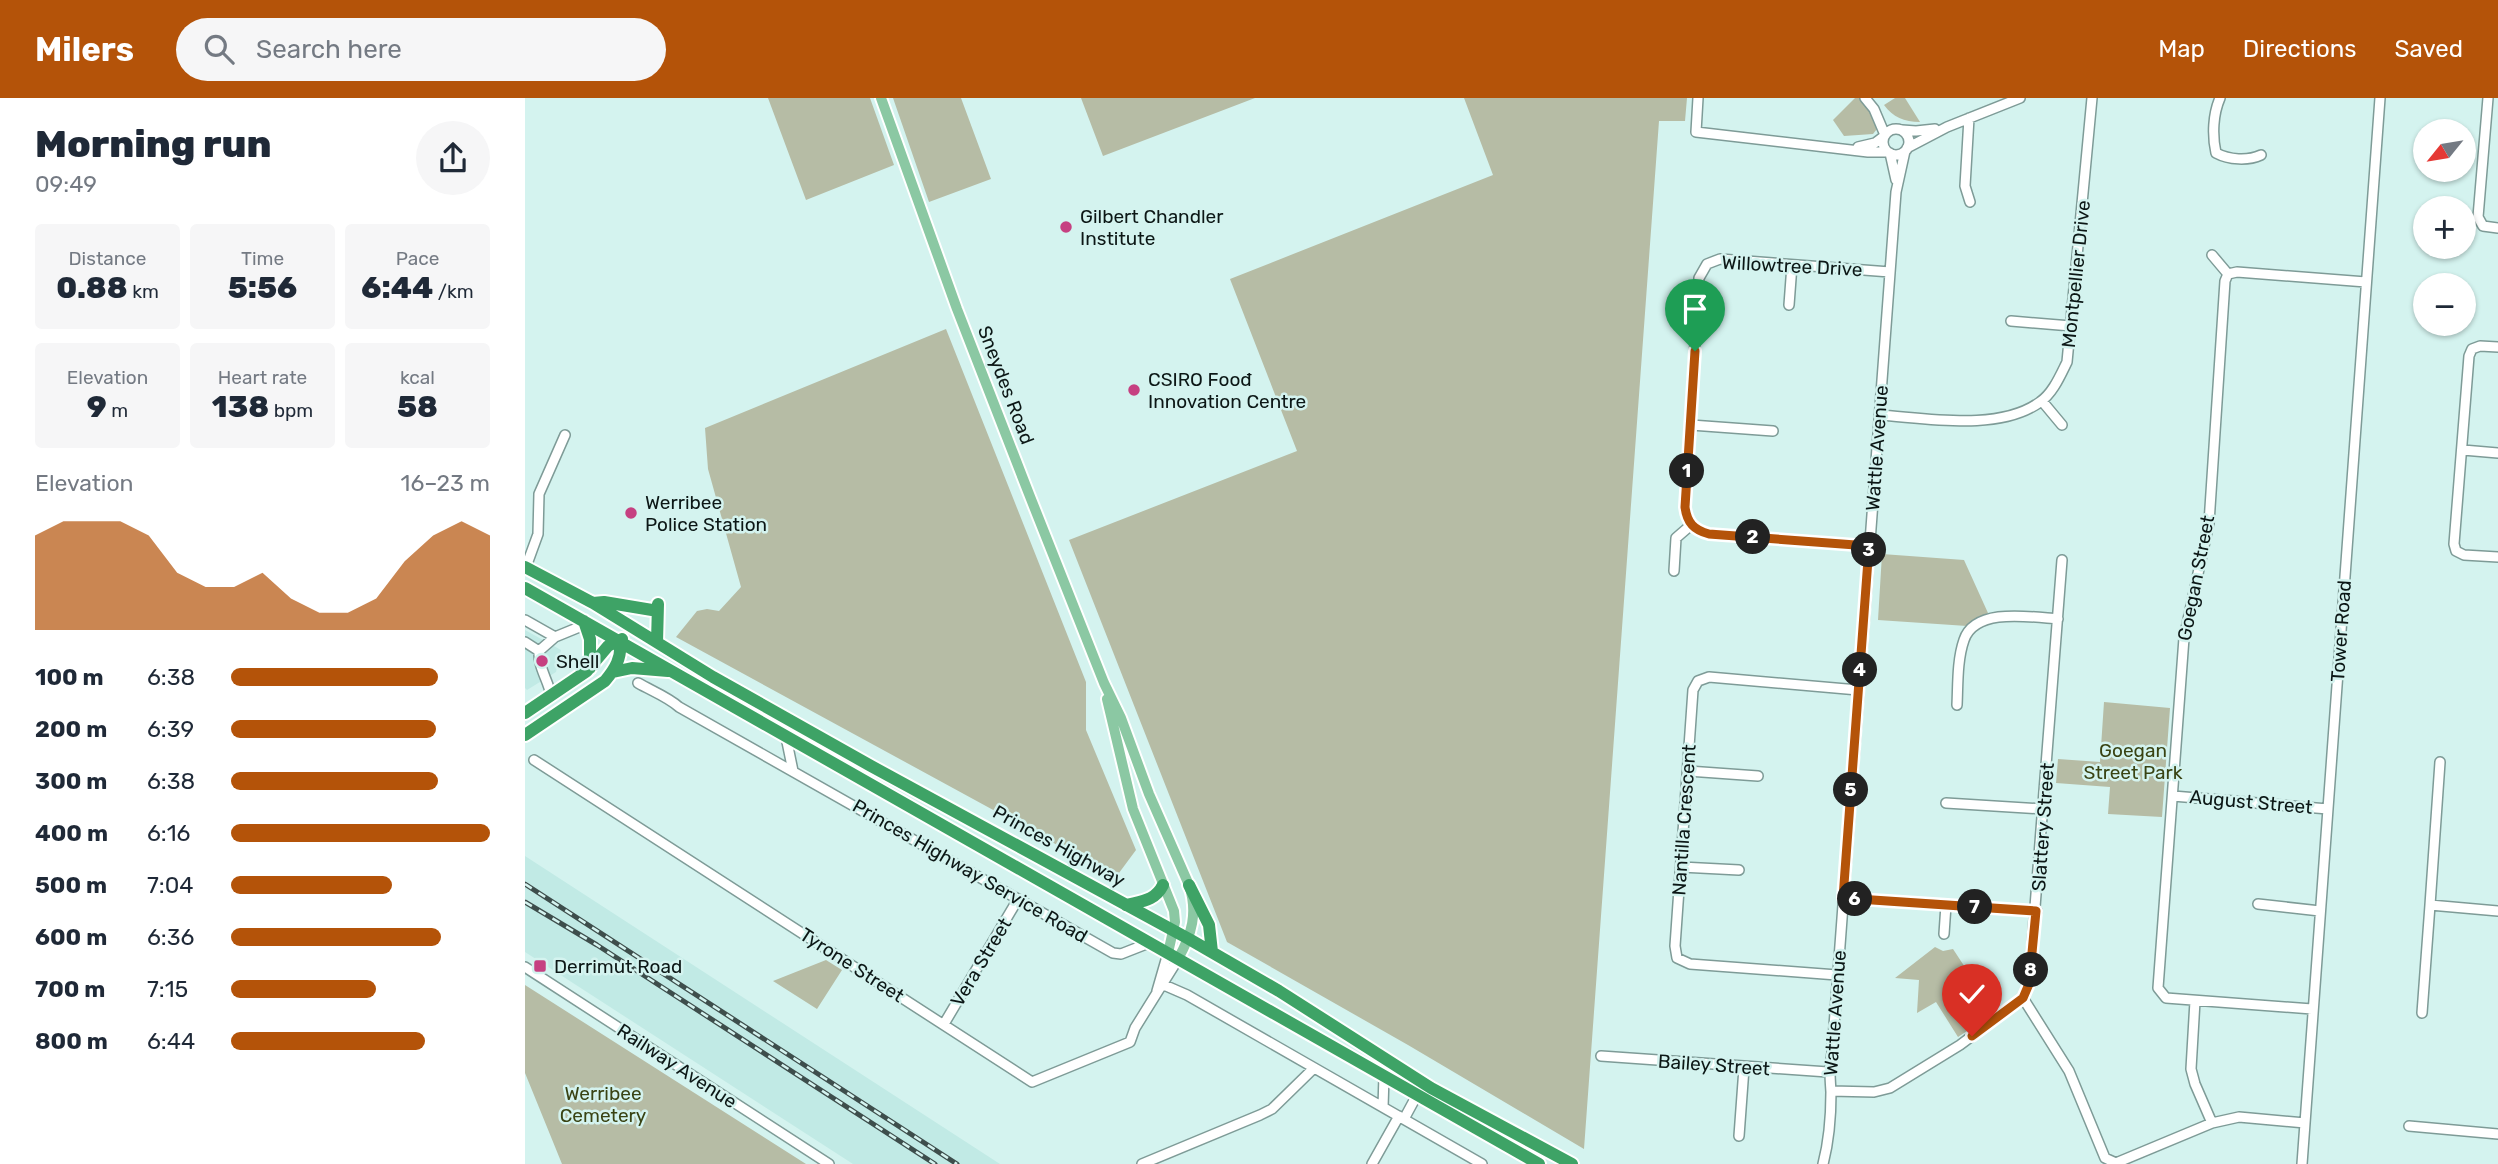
<!DOCTYPE html>
<meta charset="utf-8">
<style>
body{margin:0;font-family:Rubik,sans-serif;background:#f6f6f7;color:#1f2937;height:100vh;display:flex;flex-direction:column;font-size:26px;white-space:nowrap}
*{box-sizing:border-box;margin:0}
p{font-size:23px;color:#747a83}
.icon{flex:none;width:38px;height:38px;fill:none;stroke:currentColor;stroke-width:2;stroke-linecap:round;stroke-linejoin:round}
.map{position:relative;flex:1;overflow:hidden}
.panel{display:flex;flex-direction:column;background:#fff;width:525px}
.panel>*{flex:none}
.needle{width:46px;rotate:240deg}
.buttons{position:absolute;left:1888px;top:21px;display:grid;gap:14px}
.buttons a{display:grid;place-items:center;width:63px;height:63px;border-radius:50%;background:#fff;box-shadow:0 2px 5px #0004;font-size:35px}
.pin{position:absolute;display:grid;place-items:center;width:60px;height:60px;color:#fff;margin:-72px -30px;border-radius:50% 50% 50% 0;rotate:-45deg;box-shadow:0 0 7px #0007}
.pin .icon{rotate:45deg}
.km{position:absolute;width:35px;height:35px;margin:-18px;border-radius:50%;background:#222;color:#fff;font-size:19px;line-height:35px;text-align:center}
.round{display:grid;place-items:center;flex:none;width:74px;height:74px;border-radius:37px;background:#f6f6f7}
.summary{display:flex;align-items:center;justify-content:space-between;height:119px;padding:0 35px}
h1{font-size:38px;font-weight:800;line-height:52px}
.figures{display:grid;grid-template-columns:repeat(3,1fr);gap:10px;height:119px;padding:7px 35px}
.figures div{display:grid;align-content:center;border-radius:7px;background:#f6f6f7;text-align:center}
.figures b{font-size:30px;font-weight:800}
.figures small{font-size:19px;font-weight:400}
.figures p{font-size:19px}
.chart{height:196px;padding:14px 35px}
.chart p{display:flex;justify-content:space-between}
.chart svg{width:100%;height:126px;margin-top:7px;fill:#b45309;opacity:.7}
ul{padding:0 35px;list-style:none;font-size:23px}
li{display:grid;grid-template-columns:112px 84px 1fr;align-items:center;height:52px}
li i{height:18px;border-radius:9px;background:#b45309}
header{display:flex;align-items:center;gap:42px;box-sizing:border-box;height:98px;padding:0 35px;background:#b45309;color:#fff}
header strong{font-size:33px}
nav{display:flex;gap:38px;margin-inline-start:auto;font-size:24px}
.search{width:490px;height:63px;background:#f6f6f7;display:flex;align-items:center;gap:18px;box-sizing:border-box;padding:0 24px;border-radius:38px;color:#747a83;font-size:26px}
main{display:flex;flex:1;min-height:0}
.map>svg:first-child{display:block}
</style>
<header>
<strong>Milers</strong>
<div class="search"><svg class="icon" aria-label="search" viewBox="0 0 24 24"><circle cx="10" cy="10" r="6"/><path d="M15 15l6 6"/></svg>Search here</div>
<nav><a>Map</a><a>Directions</a><a>Saved</a></nav>
</header>
<main>
<section class="panel">
<div class="summary"><div><h1>Morning run</h1><p>09:49</p></div><a class="round"><svg class="icon" aria-label="share" viewBox="0 0 24 24"><path d="M12 15V3M7 8l5-5 5 5M5 13v7h14v-7"/></svg></a></div>
<div class="figures">
<div><p>Distance</p><b>0.88<small> km</small></b></div>
<div><p>Time</p><b>5:56</b></div>
<div><p>Pace</p><b>6:44<small> /km</small></b></div>
</div>
<div class="figures">
<div><p>Elevation</p><b>9<small> m</small></b></div>
<div><p>Heart rate</p><b>138<small> bpm</small></b></div>
<div><p>kcal</p><b>58</b></div>
</div>
<div class="chart"><p><span>Elevation</span>16–23 m</p>
<svg viewBox="0 0 160 44" preserveAspectRatio="none"><path d="M0 44V11L10 6L20 6L30 6L40 11L50 24L60 29L70 29L80 24L90 33L100 38L110 38L120 33L130 20L140 11L150 6L160 11V44z"/></svg>
</div>
<ul>
<li><b>100 m</b>6:38<i style="width:80%"></i></li>
<li><b>200 m</b>6:39<i style="width:79%"></i></li>
<li><b>300 m</b>6:38<i style="width:80%"></i></li>
<li><b>400 m</b>6:16<i style="width:100%"></i></li>
<li><b>500 m</b>7:04<i style="width:62%"></i></li>
<li><b>600 m</b>6:36<i style="width:81%"></i></li>
<li><b>700 m</b>7:15<i style="width:56%"></i></li>
<li><b>800 m</b>6:44<i style="width:75%"></i></li>
</ul>
</section>
<div class="map">
<svg width="1973" height="1066" viewBox="0 0 1973 1066">
<rect width="100%" height="100%" fill="#d4f3ef"/>
<!-- built -->
<path fill="#c1eae5" d="M 0,532 L 36,552 L 31,574 L 2,592 L 0,590 Z
M 0,758 L 475,1066 L 328,1066 L 0,854 Z"/>
<!-- green -->
<path fill="#b6bca5" d="M 243,0 L 345,0 L 369,67 L 281,102 Z
M 368,0 L 436,0 L 466,81 L 404,104 Z
M 556,0 L 730,0 L 578,58 Z
M 939,0 L 1162,0 L 1160,23 L 1134,23 L 1059,1051 L 883,947 L 702,844 L 544,442 L 772,353 L 705,181 L 968,77 Z
M 1330,0 L 1335,0 L 1355,27 L 1348,36 L 1319,38 L 1308,22 Z
M 1370,0 L 1380,0 L 1395,24 C 1379,24 1368,19 1359,7 Z
M 421,231 L 561,584 L 561,632 L 611,752 L 591,779 L 151,539 L 172,513 L 182,511 L 194,513 L 216,489 L 183,371 L 180,330 Z
M 1357,456 L 1439,462 L 1463,515 L 1442,528 L 1353,522 Z
M 1579,604 L 1645,610 L 1637,719 L 1583,716 L 1585,689 L 1531,685 L 1533,661 L 1575,664 Z
M 1410,849 L 1418,853 L 1428,851 L 1451,886 L 1439,885 L 1426,893 L 1448,929 L 1433,939 L 1411,904 L 1392,915 L 1394,882 L 1370,880 Z
M 301,862 L 317,872 L 292,911 L 248,883 Z
M 0,887 L 281,1066 L 37,1066 L 0,975 Z"/>
<g fill="none" stroke-linecap="round" stroke-linejoin="round">
<defs>
<path id="minor" d="M 1173,0 L 1171,34 L 1343,54 L 1363,54
M 1340,0 L 1349,11 L 1360,37
M 1695,0 C 1688,16 1687,37 1691,55 C 1704,62 1723,63 1736,57
M 1963,0 L 1953,119 L 1958,128 L 1973,130
M 1444,20 L 1440,88 L 1445,104
M1358 44a13 13 0 1 1 26 0a13 13 0 1 1-26 0Z
M 1377,32 L 1391,33 L 1410,31
M 1333,49 L 1350,45 L 1358,39
M 1382,50 L 1422,29 L 1495,0
M 1365,55 L 1371,82
M 1687,157 L 1703,176
M 1264,207 L 1267,167
M 1486,223 L 1546,228
M 1973,249 L 1955,248 L 1947,251 L 1944,258 L 1929,446 L 1931,453 L 1939,457 L 1973,459
M 1517,303 L 1537,327
M 1354,317 C 1401,320 1474,334 1515,304 C 1528,295 1535,278 1542,264 L 1567,0
M 1166,327 L 1248,333
M 1938,352 L 1973,355
M 1344,448 L 1184,436 C 1169,432 1162,425 1160,409 L 1174,180 L 1182,166 L 1195,161 L 1365,174
M 1,469 L 13,436 L 14,396 L 40,337
M 1149,473 L 1151,440 L 1166,427
M 0,522 L 30,539 L 52,530 L 59,523
M 0,544 L 14,553 C 13,569 23,582 26,597
M 14,553 L 30,539
M 113,585 C 127,593 143,599 154,609 L 588,855 L 596,856 L 624,845
M 1432,607 C 1433,587 1432,562 1439,542 C 1450,509 1506,519 1533,521
M 261,639 L 268,673
M 9,662 L 507,984 L 605,944 L 610,930 L 653,861
M 1915,664 L 1905,807 L 1973,813
M 1163,673 L 1233,678
M 1648,698 L 1803,711
M 1421,705 L 1518,711
M 1156,769 L 1214,772
M 1318,800 L 1512,813
M 1733,806 L 1795,813
M 1419,836 L 1421,807
M 0,869 L 304,1066
M 1312,877 L 1165,866 L 1152,860 L 1150,848 L 1168,592 L 1173,583 L 1184,579 L 1333,592
M 639,887 L 662,897 L 957,1066
M 632,893 L 643,855
M 1498,900 L 1544,973 L 1580,1060 L 1591,1065 L 1687,1025 L 1714,1019 L 1780,1025
M 1670,903 L 1666,971 L 1670,986 L 1687,1025
M 1787,911 L 1641,900 L 1633,890 L 1659,540 L 1684,425 L 1700,183 L 1703,176 L 1712,174 L 1841,184
M 1897,915 L 1905,807
M 419,926 L 493,801
M 1076,958 L 1303,974
M 1306,993 L 1349,994 L 1365,990 L 1435,947 L 1498,900 L 1504,886 L 1537,462
M 858,1009 L 859,978
M 879,1021 L 892,997
M 1884,1028 L 1973,1036
M 1214,1038 L 1219,970
M 617,1066 L 735,1017 L 747,1011 L 789,970
M 847,1066 L 874,1018
M 1298,1066 C 1304,1043 1306,1018 1306,994 C 1305,979 1304,969 1307,955 L 1371,94 L 1380,53
M 1777,1066 L 1855,0"/>
<path id="major" d="M 356,0 L 432,211 L 504,396 L 579,585 L 596,620 L 624,696 L 664,787 C 673,815 667,836 653,861
M 582,601 L 608,711 L 649,813 L 650,824 L 643,855"/>
<path id="highway" d="M 0,469 L 68,505 L 188,579 L 346,668 L 664,841 L 754,893 L 906,990 L 1047,1066
M 0,490 L 1014,1066
M 68,505 L 79,504 L 127,512
M 59,523 L 65,541 L 65,570
M 132,544 L 133,506
M 88,574 L 107,570 L 143,573
M 0,615 L 62,573 L 83,548 L 97,541
M 0,637 L 80,583 C 90,571 97,560 95,543
M 664,787 L 684,827 L 687,854
M 601,807 C 617,803 630,803 638,787"/>
</defs>
<!-- minor casing -->
<use href="#minor" stroke="#7e9b97" stroke-width="12"/>
<!-- major casing -->
<use href="#major" stroke="#fff" stroke-width="14"/>
<!-- highway casing -->
<use href="#highway" stroke="#fff" stroke-width="16"/>
<!-- minor -->
<use href="#minor" stroke="#fff" stroke-width="9"/>
<!-- major -->
<use href="#major" stroke="#8bc8a3" stroke-width="10"/>
<!-- highway -->
<use href="#highway" stroke="#3ea366" stroke-width="12"/>
<defs>
<path id="rail" d="M 0,786 L 432,1066
M 0,804 L 72,847 L 410,1066"/>
</defs>
<!-- rail casing -->
<use href="#rail" stroke="#3e4e4c" stroke-width="5"/>
<!-- rail -->
<use href="#rail" stroke="#d4f3ef" stroke-width="2.5" stroke-dasharray="8" stroke-linecap="butt"/>
</g>
<g fill="none" stroke-linecap="round" stroke-linejoin="round">
<defs>
<path id="route" d="M 1170,253 L 1160,409 C 1162,425 1169,432 1184,436 L 1344,448 L 1318,800 L 1511,813 L 1504,886 L 1498,900 L 1447,938"/>
</defs>
<!-- route casing -->
<use href="#route" stroke="#fff" stroke-width="14"/>
<!-- route -->
<use href="#route" stroke="#b45309" stroke-width="9"/>
</g>
<!-- markers -->
<g fill="#c64081" stroke="#d4f3ef" stroke-width="2.5">
<circle cx="541" cy="129" r="7"/>
<circle cx="609" cy="292" r="7"/>
<circle cx="106" cy="415" r="7"/>
<circle cx="17" cy="563" r="7"/>
<rect x="8" y="861" width="14" height="14" rx="3.5"/>
</g>
<g text-anchor="middle" dominant-baseline="central" stroke-width="5" stroke-linejoin="round" paint-order="stroke">
<!-- poi labels -->
<g font-size="19" fill="#0c1716" stroke="#d4f3ef" text-anchor="start">
<text x="555" y="118">Gilbert Chandler<tspan x="555" dy="22">Institute</tspan></text>
<text x="623" y="281">CSIRO Foođ<tspan x="623" dy="22">Innovation Centre</tspan></text>
<text x="120" y="404">Werribee<tspan x="120" dy="22">Police Station</tspan></text>
<text x="31" y="563">Shell</text>
<text x="29" y="868">Derrimut Road</text>
</g>
<!-- street labels -->
<g font-size="19" fill="#0c1716" stroke="#d4f3ef">
<text transform="translate(1267 168) rotate(3)">Willowtree Drive</text>
<text transform="translate(1551 176) rotate(-84)">Montpellier Drive</text>
<text transform="translate(481 287) rotate(69)">Sneydes Road</text>
<text transform="translate(1352 350) rotate(-86)">Wattle Avenue</text>
<text transform="translate(1671 480) rotate(-79)">Goegan Street</text>
<text transform="translate(1816 533) rotate(-86)">Tower Road</text>
<text transform="translate(1726 704) rotate(5)">August Street</text>
<text transform="translate(1159 722) rotate(-86)">Nantilla Crescent</text>
<text transform="translate(1518 729) rotate(-86)">Slattery Street</text>
<text transform="translate(534 748) rotate(29)">Princes Highway</text>
<text transform="translate(445 773) rotate(30)">Princes Highway Service Road</text>
<text transform="translate(456 864) rotate(-59)">Vera Street</text>
<text transform="translate(327 867) rotate(33)">Tyrone Street</text>
<text transform="translate(1310 915) rotate(-86)">Wattle Avenue</text>
<text transform="translate(1189 967) rotate(4)">Bailey Street</text>
<text transform="translate(152 968) rotate(33)">Railway Avenue</text>
</g>
<!-- park labels -->
<g font-size="19" fill="#394313" stroke="#d4f3ef">
<text x="1608" y="652">Goegan<tspan x="1608" dy="22">Street Park</tspan></text>
<text x="78" y="995">Werribee<tspan x="78" dy="22">Cemetery</tspan></text>
</g>
</g>
</svg>
<div class="buttons">
<a><svg class="needle" viewBox="-14 -14 28 28"><path d="M0-13l5 13h-10z" fill="#e53935"/><path d="M0 13l5-13h-10z" fill="#747a83"/></svg></a>
<a>+</a>
<a>−</a>
</div>
<div class="pin" style="left:1170px;top:253px;background:#1e9e55"><svg class="icon" aria-label="arrive" viewBox="0 0 24 24"><path d="M6 21V4h12l-3 4 3 4H6"/></svg></div>
<div class="pin" style="left:1447px;top:938px;background:#d93025"><svg class="icon" aria-label="check" viewBox="0 0 24 24"><path d="M5 12l5 5 9-10"/></svg></div>
<b class="km" style="left:1162px;top:373px">1</b>
<b class="km" style="left:1228px;top:439px">2</b>
<b class="km" style="left:1344px;top:452px">3</b>
<b class="km" style="left:1335px;top:572px">4</b>
<b class="km" style="left:1326px;top:692px">5</b>
<b class="km" style="left:1330px;top:801px">6</b>
<b class="km" style="left:1450px;top:809px">7</b>
<b class="km" style="left:1506px;top:872px">8</b>
</div>
</main>
